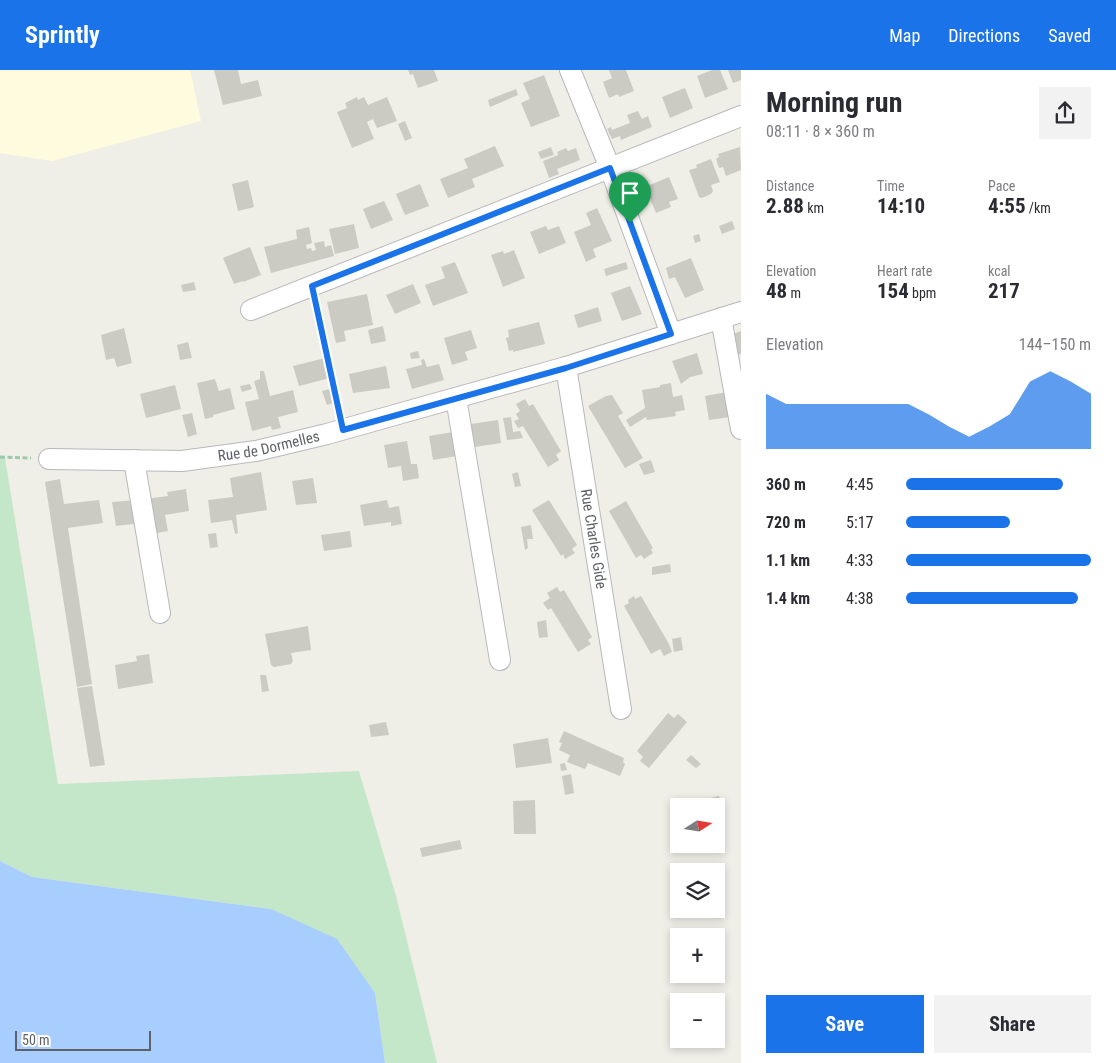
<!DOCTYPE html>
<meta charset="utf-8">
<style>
body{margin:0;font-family:"Roboto Condensed",sans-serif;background:#f2f2f3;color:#2b2b33;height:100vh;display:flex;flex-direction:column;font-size:19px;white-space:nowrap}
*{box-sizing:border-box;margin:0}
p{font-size:16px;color:#7c7c81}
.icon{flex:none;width:28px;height:28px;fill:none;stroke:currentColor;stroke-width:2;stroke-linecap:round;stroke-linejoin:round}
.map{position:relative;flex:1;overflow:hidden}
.drawer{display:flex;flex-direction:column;background:#fff;width:375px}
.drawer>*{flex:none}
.needle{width:32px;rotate:78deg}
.tools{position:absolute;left:670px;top:728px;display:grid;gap:10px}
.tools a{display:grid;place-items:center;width:55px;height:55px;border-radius:0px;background:#fff;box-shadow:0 2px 8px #0003;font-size:25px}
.scale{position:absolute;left:15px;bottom:12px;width:136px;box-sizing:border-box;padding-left:5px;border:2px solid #5e6167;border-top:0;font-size:14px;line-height:18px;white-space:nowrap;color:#5e6167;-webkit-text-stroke:4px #fff;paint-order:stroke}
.pin{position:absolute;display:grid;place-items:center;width:42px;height:42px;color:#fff;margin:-51px -21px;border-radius:50% 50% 50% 0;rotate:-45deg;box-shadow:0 0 5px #0007}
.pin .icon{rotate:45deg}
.round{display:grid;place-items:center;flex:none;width:52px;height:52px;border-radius:0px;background:#f2f2f3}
.overview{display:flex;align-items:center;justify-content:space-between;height:85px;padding:0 25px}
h1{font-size:28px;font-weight:700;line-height:38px}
.stats{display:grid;grid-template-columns:repeat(3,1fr);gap:8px;height:85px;padding:5px 25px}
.stats div{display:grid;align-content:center}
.stats b{font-size:21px;font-weight:700}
.stats small{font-size:14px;font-weight:400}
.stats p{font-size:14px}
.chart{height:140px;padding:10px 25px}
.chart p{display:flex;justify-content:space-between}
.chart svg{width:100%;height:90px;margin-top:5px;fill:#1a73e8;opacity:.7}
.cta{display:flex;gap:10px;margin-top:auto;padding:10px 25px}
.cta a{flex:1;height:58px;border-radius:0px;background:#1a73e8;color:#fff;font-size:20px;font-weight:700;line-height:58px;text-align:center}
.cta a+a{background:#f2f2f3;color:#2b2b33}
ul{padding:0 25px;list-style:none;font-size:16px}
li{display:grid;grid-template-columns:80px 60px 1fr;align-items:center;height:38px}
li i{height:12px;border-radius:6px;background:#1a73e8}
header{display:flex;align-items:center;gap:30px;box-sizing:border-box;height:70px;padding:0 25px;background:#1a73e8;color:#fff}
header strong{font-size:24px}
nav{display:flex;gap:28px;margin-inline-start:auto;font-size:18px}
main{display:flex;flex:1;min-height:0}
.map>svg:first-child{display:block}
</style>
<header>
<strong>Sprintly</strong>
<nav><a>Map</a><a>Directions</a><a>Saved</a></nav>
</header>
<main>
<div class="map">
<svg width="741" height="993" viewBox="0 0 741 993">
<rect width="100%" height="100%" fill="#f0efe7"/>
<!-- commercial -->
<path fill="#fefbde" d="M 0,0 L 190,0 L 201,51 L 52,91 L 0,83 Z"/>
<!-- green -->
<path fill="#c3e7c8" d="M 0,388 L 5,388 L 58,714 L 359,701 L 396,826 L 437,993 L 385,993 L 375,923 L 271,839 L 32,807 L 0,791 Z"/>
<!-- water -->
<path fill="#a8cdff" d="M 0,791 L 32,807 L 271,839 L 337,869 L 375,923 L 385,993 L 0,993 Z"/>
<!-- building -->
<path fill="#cbcac3" d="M 214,0 L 238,0 L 241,14 L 258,10 L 262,26 L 223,35 Z
M 408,0 L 434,0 L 438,11 L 418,18 L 413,4 L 410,5 Z
M 609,0 L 626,0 L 634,21 L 619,27 L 618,24 L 609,28 L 603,12 L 612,8 Z
M 712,0 L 720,0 L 728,19 L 705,28 L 697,6 Z
M 728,0 L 741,0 L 741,10 L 733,13 Z
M 544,5 L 560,46 L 531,57 L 521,33 L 530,29 L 523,13 Z
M 685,18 L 693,38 L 670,48 L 662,27 Z
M 516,19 L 518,25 L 490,37 L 488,30 Z
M 357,27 L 358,30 L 364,27 L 368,35 L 387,27 L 397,51 L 377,58 L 373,49 L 367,52 L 374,69 L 352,78 L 337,42 L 347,38 L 345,33 Z
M 638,41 L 642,49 L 648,46 L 652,57 L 621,70 L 620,66 L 612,69 L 607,59 L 611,57 L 612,60 L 630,53 L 627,45 Z
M 405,51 L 412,68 L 405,71 L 398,54 Z
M 495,76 L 504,96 L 472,109 L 475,117 L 448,128 L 440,109 L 468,98 L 464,89 Z
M 551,77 L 554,85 L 541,89 L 538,82 Z
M 740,77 L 741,100 L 726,106 L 723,97 L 719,98 L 716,89 L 719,87 L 718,84 Z
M 566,78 L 568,81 L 576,78 L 580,90 L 557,99 L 559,104 L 549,108 L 543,91 L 558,85 L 557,82 Z
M 711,89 L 720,112 L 711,115 L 713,121 L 711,124 L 702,128 L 699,127 L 689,100 L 697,98 L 696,95 Z
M 669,107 L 678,129 L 669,132 L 671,137 L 656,143 L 645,117 Z
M 248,110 L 254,137 L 238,141 L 232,114 Z
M 420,114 L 429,136 L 405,145 L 396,124 Z
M 384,131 L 393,150 L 371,159 L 363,139 Z
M 597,138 L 612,171 L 593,179 L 596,187 L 586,192 L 574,162 L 591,155 L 586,143 Z
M 732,151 L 735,159 L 722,164 L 719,156 Z
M 354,154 L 359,178 L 335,184 L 329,159 Z
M 546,156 L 548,160 L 559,156 L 566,173 L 539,184 L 530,162 Z
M 309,157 L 312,173 L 306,175 L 307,179 L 311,178 L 312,181 L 316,180 L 314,173 L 324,171 L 325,177 L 331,175 L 334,186 L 271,203 L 264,177 L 297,169 L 296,160 Z
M 699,164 L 701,171 L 695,173 L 693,166 Z
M 250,177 L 261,205 L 243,212 L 243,211 L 234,214 L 223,188 Z
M 514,180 L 525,208 L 503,217 L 491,185 L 503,181 L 504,184 Z
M 691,188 L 704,220 L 685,228 L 675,207 L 669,209 L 666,198 Z
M 455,192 L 468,223 L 433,236 L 425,215 L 445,208 L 441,197 Z
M 626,192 L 628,199 L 606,206 L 604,199 Z
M 194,212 L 196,220 L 183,222 L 181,215 Z
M 413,214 L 421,233 L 395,244 L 386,225 Z
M 630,216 L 642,244 L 622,251 L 611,223 Z
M 367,224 L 373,255 L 344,261 L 346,271 L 336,273 L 327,232 Z
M 598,237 L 602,251 L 578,258 L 574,245 Z
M 539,252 L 545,274 L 513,282 L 513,280 L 509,281 L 506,268 L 509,267 L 508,260 Z
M 383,256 L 386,271 L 371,274 L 368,260 Z
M 124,258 L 132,293 L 117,297 L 114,288 L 106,290 L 101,265 Z
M 471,260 L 477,278 L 465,282 L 468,290 L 452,295 L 444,268 Z
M 741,261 L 741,284 L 736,285 L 733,264 Z
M 188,272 L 192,288 L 180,290 L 177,275 Z
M 418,281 L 420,288 L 411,289 L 410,283 Z
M 697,283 L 703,304 L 690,307 L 681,314 L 672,291 Z
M 325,288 L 330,308 L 299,316 L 293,296 Z
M 424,289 L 427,297 L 439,294 L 444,310 L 412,319 L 406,299 L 422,295 L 421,290 Z
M 386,296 L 390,318 L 353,323 L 349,304 Z
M 260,301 L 264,301 L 270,326 L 293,320 L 298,342 L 278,347 L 281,358 L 272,360 L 271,356 L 252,361 L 245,332 L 259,329 L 254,311 L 260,309 Z
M 215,309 L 219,321 L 230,318 L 235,339 L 213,345 L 213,347 L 205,349 L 197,313 Z
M 671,313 L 673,327 L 682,325 L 685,340 L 675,342 L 676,346 L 647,350 L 646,347 L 630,357 L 626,350 L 645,338 L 642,320 L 660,317 L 660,315 Z
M 250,314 L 252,319 L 242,322 L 240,316 Z
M 175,315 L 181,339 L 146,348 L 140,324 Z
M 333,318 L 337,332 L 327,335 L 322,321 Z
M 733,321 L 737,346 L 709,350 L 705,326 Z
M 612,325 L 623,343 L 618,346 L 643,388 L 625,398 L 588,336 L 606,326 Z
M 525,329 L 529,336 L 533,334 L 561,381 L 556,385 L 559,390 L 548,397 L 523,356 L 518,358 L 514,351 L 519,349 L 516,344 L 520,341 L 516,334 Z
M 192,343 L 197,364 L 188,367 L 182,345 Z
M 511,347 L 513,362 L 520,361 L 523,368 L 507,370 L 503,348 Z
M 498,350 L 501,373 L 475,377 L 471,354 Z
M 453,362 L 457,386 L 433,390 L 429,366 Z
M 407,371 L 411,394 L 417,394 L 419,408 L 403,411 L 401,396 L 388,398 L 384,375 Z
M 651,390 L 655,402 L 644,405 L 639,394 Z
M 261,402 L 267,440 L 236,445 L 238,463 L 235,464 L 232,450 L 211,453 L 208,430 L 233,427 L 230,408 Z
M 518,402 L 521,416 L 515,417 L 512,404 Z
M 313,408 L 317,433 L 296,435 L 292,411 Z
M 60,409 L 64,434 L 99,430 L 103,453 L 68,458 L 92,614 L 77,617 L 45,412 Z
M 186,419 L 189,441 L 165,445 L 168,461 L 152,464 L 146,429 L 168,426 L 167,422 Z
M 137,430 L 140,453 L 116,456 L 112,432 Z
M 387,430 L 389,438 L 399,436 L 402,454 L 391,456 L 391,452 L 364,456 L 360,435 Z
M 549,430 L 577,475 L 572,479 L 575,483 L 565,489 L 563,484 L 561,486 L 532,440 Z
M 626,431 L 653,478 L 651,479 L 653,483 L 644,489 L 641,485 L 636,488 L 609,441 Z
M 531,455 L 533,469 L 527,469 L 528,478 L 525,480 L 521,457 Z
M 350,461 L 352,477 L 324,481 L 321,465 Z
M 216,463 L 218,477 L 210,478 L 208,464 Z
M 670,494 L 671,502 L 652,505 L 652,497 Z
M 557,517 L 560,522 L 564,520 L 592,567 L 588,570 L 591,574 L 578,582 L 551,538 L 548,540 L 543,533 L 550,528 L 547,523 Z
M 634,526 L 635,529 L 641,526 L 669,574 L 672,582 L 664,586 L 660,579 L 651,584 L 624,536 L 629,533 L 628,530 Z
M 546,550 L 548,567 L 539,568 L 537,552 Z
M 308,556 L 311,580 L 291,583 L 293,591 L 291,594 L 274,597 L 271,595 L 265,564 Z
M 681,567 L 683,580 L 674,582 L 672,569 Z
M 149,584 L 153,613 L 118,619 L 115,595 L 137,591 L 136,586 Z
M 260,605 L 266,605 L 269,621 L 262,622 Z
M 92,616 L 105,695 L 90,697 L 77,618 Z
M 668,643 L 674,648 L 678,644 L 687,652 L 649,698 L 640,691 L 643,687 L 637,681 Z
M 386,652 L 389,665 L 371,667 L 369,655 Z
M 564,661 L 624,688 L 623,692 L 625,694 L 620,706 L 588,693 L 585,699 L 567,692 L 570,685 L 559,680 L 562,673 L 559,672 Z
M 548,668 L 552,693 L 516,698 L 513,674 Z
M 691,685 L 701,694 L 696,698 L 686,690 Z
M 565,693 L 567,700 L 561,701 L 560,694 Z
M 571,704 L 574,723 L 565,725 L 562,706 Z
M 719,726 L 721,737 L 708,736 L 707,729 Z
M 535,730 L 536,764 L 514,764 L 513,731 Z
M 460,770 L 462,779 L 422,787 L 420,778 Z"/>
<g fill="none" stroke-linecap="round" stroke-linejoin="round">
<defs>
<g id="minor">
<path d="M 570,0 L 610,98 L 671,264"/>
<path d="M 251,240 L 741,46"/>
<path d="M 721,248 L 741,359"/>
<path id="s1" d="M 566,297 L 621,639"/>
<path d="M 456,328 L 500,590"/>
<path id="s2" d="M 49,389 L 182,391 L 256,381 L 327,364 L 566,297 L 741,242"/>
<path d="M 134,390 L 160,543"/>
</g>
</defs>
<!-- minor casing -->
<use href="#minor" stroke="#b7b8bd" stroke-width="22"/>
<!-- path -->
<path stroke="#9cc8ae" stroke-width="3" stroke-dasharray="5 2.5" stroke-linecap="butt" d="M 316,233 L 339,342
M 0,387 L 31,388"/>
<!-- minor -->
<use href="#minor" stroke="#fff" stroke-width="20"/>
</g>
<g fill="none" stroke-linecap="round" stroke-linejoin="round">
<defs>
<path id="route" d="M 610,98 L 671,264 L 566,298 L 343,360 L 312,216 Z"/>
</defs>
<!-- route casing -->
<use href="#route" stroke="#fff" stroke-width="10"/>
<!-- route -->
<use href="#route" stroke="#1a73e8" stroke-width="6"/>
</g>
<g text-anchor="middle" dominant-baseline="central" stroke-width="4" stroke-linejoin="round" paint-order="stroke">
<!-- street labels -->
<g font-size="15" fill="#5e6167" stroke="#fff">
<text stroke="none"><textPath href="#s2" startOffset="221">Rue de Dormelles</textPath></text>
<text stroke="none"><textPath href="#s1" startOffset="174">Rue Charles Gide</textPath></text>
</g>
</g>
</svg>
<div class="tools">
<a><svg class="needle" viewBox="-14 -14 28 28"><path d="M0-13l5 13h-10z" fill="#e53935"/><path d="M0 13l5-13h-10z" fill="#7c7c81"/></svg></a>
<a><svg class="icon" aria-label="layers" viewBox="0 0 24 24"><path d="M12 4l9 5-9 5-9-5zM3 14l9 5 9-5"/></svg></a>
<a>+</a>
<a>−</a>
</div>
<div class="scale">50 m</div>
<div class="pin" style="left:630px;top:153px;background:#1e9e55"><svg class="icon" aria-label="arrive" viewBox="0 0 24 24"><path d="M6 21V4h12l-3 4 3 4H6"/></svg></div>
</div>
<section class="drawer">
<div class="overview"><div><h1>Morning run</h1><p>08:11 · 8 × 360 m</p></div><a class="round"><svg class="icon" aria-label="share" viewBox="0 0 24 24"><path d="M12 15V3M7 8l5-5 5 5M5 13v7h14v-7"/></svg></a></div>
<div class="stats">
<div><p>Distance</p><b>2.88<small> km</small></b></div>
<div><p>Time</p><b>14:10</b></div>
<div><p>Pace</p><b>4:55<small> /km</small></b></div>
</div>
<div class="stats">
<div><p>Elevation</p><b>48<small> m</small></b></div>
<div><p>Heart rate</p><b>154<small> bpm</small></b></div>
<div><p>kcal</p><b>217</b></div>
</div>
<div class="chart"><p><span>Elevation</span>144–150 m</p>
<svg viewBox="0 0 160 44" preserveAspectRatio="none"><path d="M0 44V17L10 22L20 22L30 22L40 22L50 22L60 22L70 22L80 27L90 33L100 38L110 33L120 27L130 11L140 6L150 11L160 17V44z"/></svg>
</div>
<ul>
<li><b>360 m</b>4:45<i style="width:85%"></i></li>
<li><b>720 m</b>5:17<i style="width:56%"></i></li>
<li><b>1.1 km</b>4:33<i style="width:100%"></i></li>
<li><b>1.4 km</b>4:38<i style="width:93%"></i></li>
</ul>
<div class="cta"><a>Save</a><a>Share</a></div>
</section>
</main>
